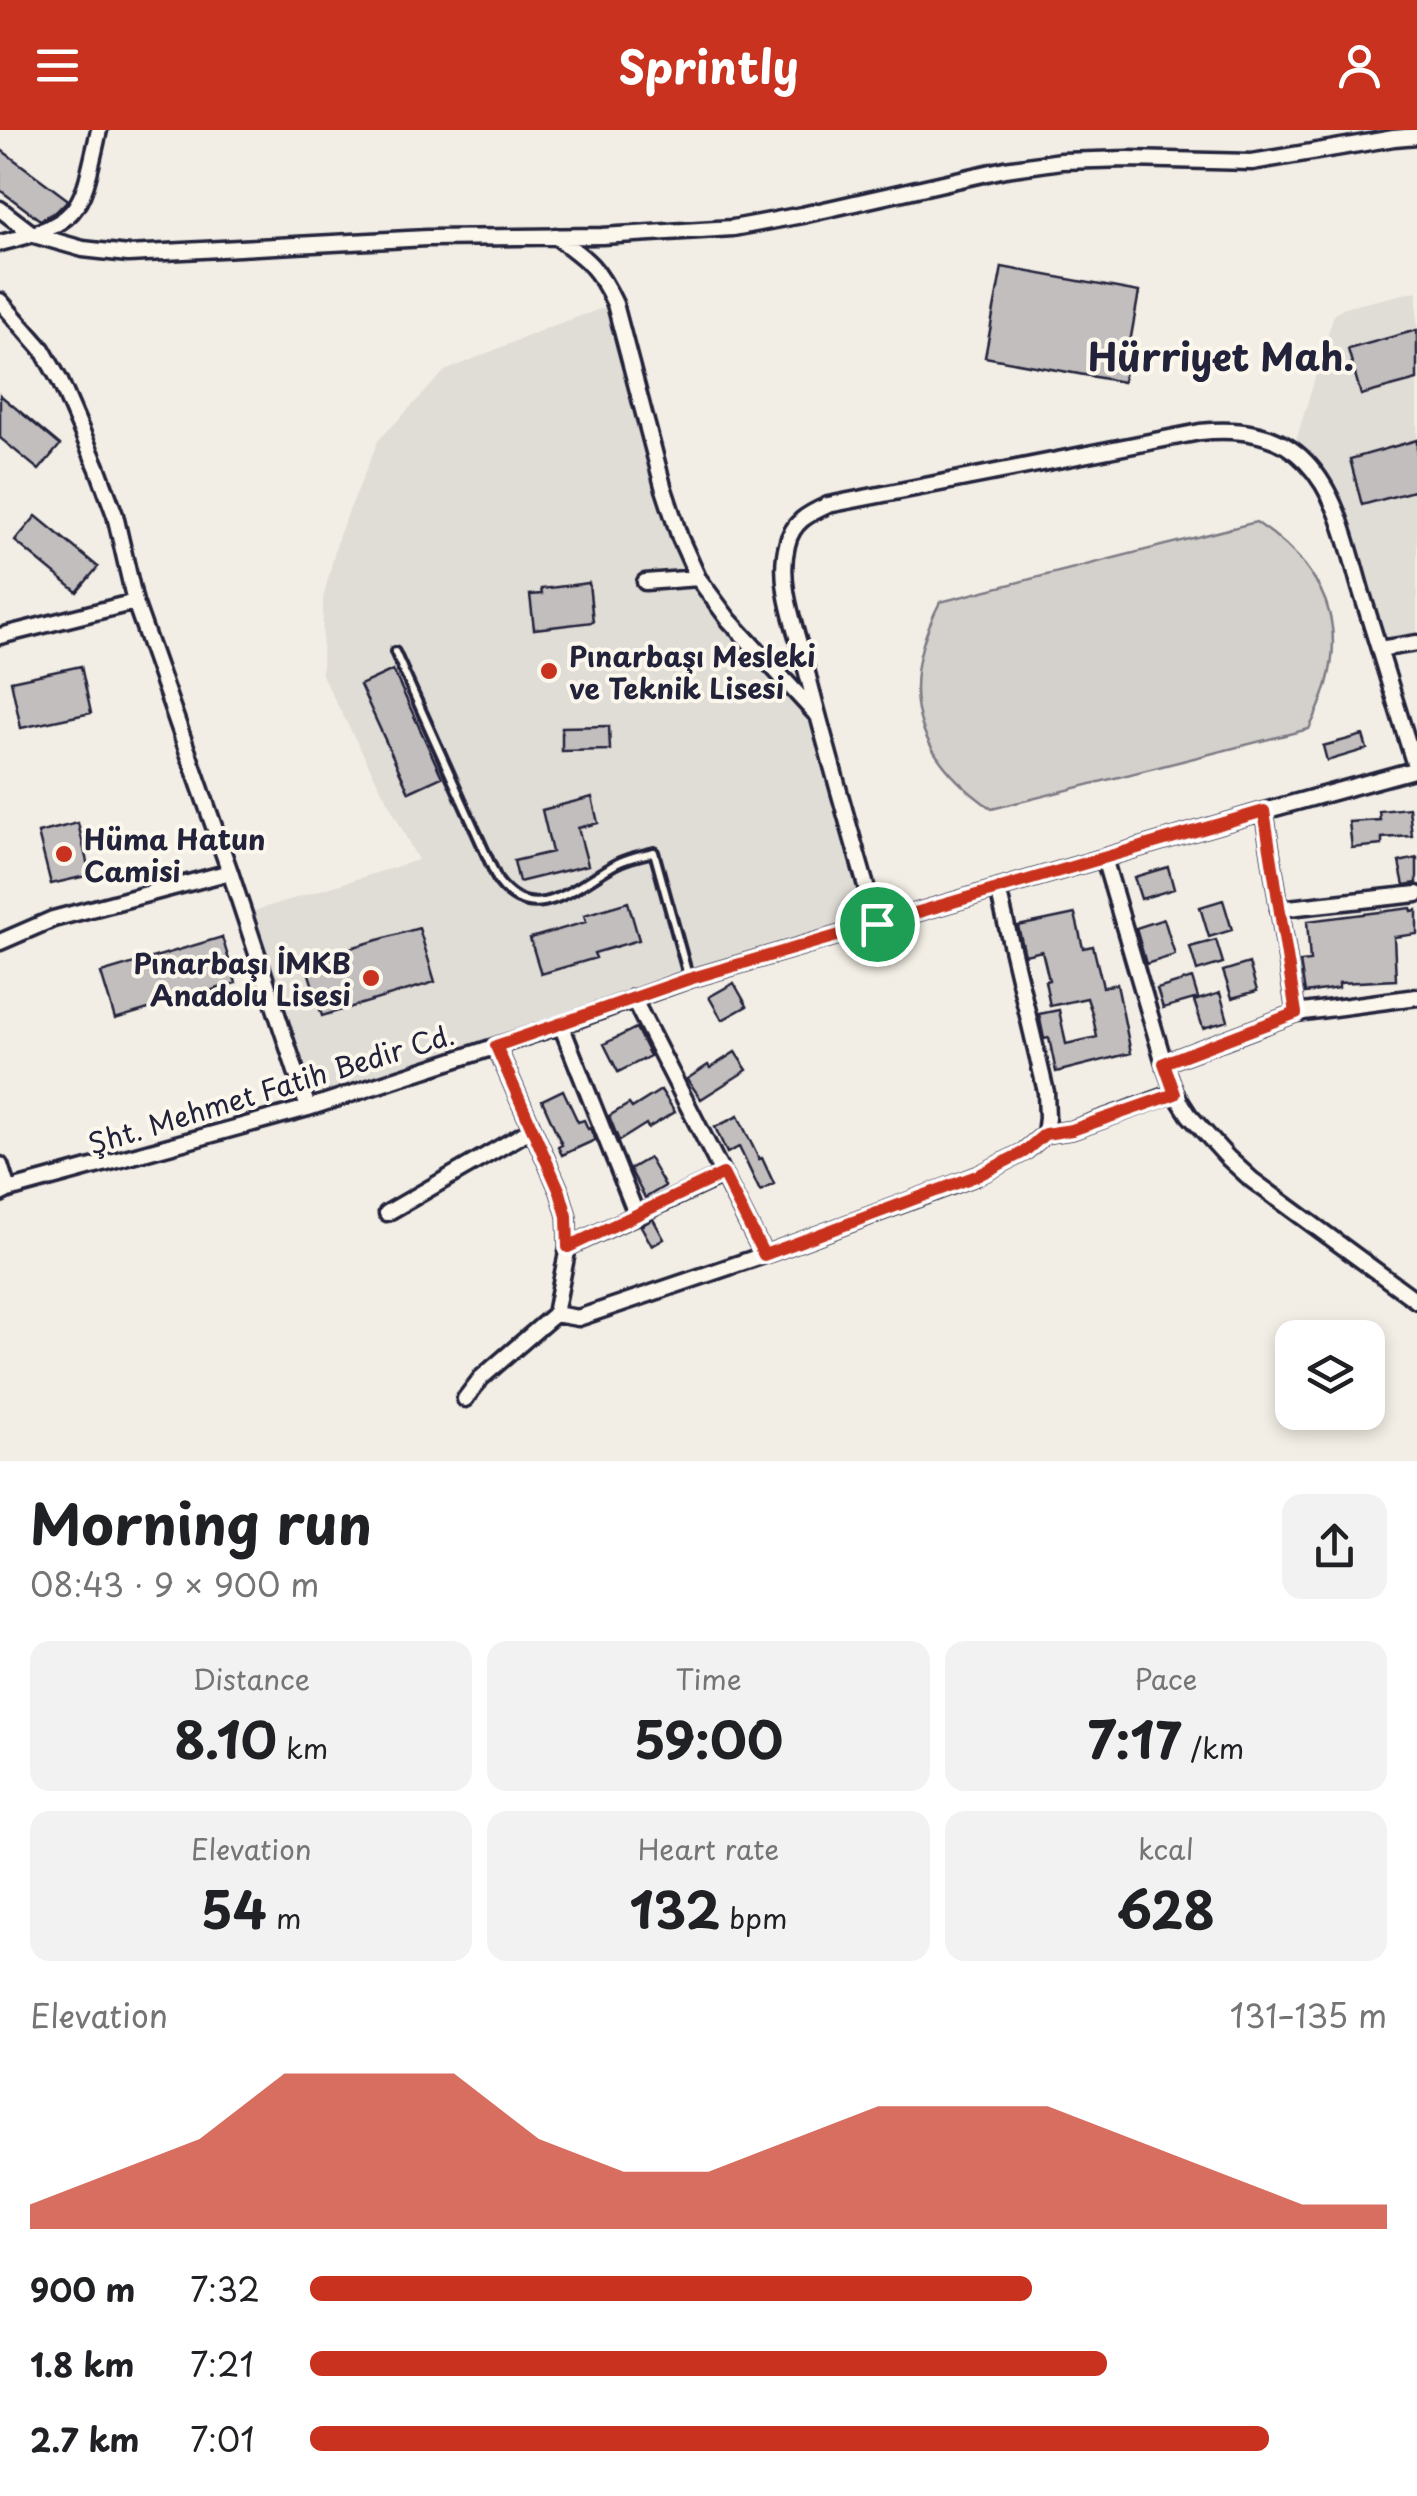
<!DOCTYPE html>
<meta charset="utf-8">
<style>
body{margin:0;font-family:"Playpen Sans",sans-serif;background:#f2f2f2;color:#202124;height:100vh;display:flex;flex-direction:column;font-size:38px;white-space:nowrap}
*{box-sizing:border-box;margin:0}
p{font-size:32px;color:#757577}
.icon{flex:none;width:55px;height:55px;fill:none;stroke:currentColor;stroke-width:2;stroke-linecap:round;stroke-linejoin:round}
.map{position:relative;height:1331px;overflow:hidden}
.sheet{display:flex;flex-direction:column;background:#fff;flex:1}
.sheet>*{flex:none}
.controls{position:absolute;left:1275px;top:1190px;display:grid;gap:20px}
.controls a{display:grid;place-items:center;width:110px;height:110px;border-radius:20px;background:#fff;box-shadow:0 5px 15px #0003;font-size:50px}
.pin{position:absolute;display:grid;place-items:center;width:85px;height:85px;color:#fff;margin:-42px;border:5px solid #fff;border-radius:50%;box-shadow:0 2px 10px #0007}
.round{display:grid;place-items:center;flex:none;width:105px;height:105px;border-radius:20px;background:#f2f2f2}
.head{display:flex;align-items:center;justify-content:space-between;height:170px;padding:0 30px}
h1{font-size:55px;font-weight:700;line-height:75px}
.metrics{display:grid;grid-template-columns:repeat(3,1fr);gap:15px;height:170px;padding:10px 30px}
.metrics div{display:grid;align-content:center;border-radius:20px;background:#f2f2f2;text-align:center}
.metrics b{font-size:50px;font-weight:700}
.metrics small{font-size:28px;font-weight:400}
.metrics p{font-size:28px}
.chart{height:280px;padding:20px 30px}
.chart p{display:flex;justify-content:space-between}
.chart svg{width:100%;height:180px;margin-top:10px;fill:#c8321e;opacity:.7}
ul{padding:0 30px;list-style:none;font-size:32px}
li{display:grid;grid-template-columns:160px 120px 1fr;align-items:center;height:75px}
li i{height:25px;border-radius:12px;background:#c8321e}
header{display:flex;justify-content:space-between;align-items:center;height:130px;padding:0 30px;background:#c8321e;color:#fff;font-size:45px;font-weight:700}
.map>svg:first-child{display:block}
</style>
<header><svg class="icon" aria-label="menu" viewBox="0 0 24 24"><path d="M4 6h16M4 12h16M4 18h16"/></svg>Sprintly<svg class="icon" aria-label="person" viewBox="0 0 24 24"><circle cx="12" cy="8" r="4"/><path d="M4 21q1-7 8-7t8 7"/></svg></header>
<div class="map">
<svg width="1417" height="1331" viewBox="0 0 1417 1331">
<rect width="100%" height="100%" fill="#f2eee5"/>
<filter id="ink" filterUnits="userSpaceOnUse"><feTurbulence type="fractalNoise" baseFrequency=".01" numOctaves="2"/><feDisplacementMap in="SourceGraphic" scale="20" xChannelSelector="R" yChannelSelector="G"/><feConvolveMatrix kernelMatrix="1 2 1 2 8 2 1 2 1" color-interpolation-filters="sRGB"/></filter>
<g filter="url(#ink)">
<!-- built -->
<path fill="#e0dcd6" d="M 1417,161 L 1417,513 L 1379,519 L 1337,383 L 1293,321 L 1334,184 L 1343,178 Z
M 615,174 L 698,448 L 818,586 L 877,794 L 308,978 L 244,784 L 418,730 L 322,545 L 323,469 L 339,405 L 378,311 L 445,241 L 552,196 Z"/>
<!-- green -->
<path fill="#d4d1cc" stroke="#7b7a84" stroke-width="2.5" d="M 1256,392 C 1337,446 1353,513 1309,599 L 992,679 C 912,624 896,558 940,472 Z"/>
<!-- building -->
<path fill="#c2bebe" stroke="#22223b" stroke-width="2.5" d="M 0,19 L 67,69 L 66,72 L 57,81 L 40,90 L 0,60 Z
M 1002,137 L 1139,162 L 1123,252 L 985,227 Z
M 1417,200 L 1417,250 L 1361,265 L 1348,219 Z
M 0,265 L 60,315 L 39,340 L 0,308 Z
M 1417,310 L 1417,360 L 1362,375 L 1350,329 Z
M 36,386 L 98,437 L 77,462 L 15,411 Z
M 589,453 L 593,492 L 534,499 L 530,465 L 542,464 L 541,459 Z
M 81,536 L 91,583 L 21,598 L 11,551 Z
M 393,540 L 442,647 L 409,662 L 360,555 Z
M 609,596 L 610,620 L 562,621 L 562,597 Z
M 1363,605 L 1367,619 L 1327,631 L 1323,616 Z
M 592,667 L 598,693 L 578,698 L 588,735 L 519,752 L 514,731 L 552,722 L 542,680 Z
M 1409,678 L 1412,706 L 1382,708 L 1382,715 L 1352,718 L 1349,692 L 1380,690 L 1379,681 Z
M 78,693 L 90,745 L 51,754 L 38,703 Z
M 1417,728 L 1417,753 L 1404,755 L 1399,732 Z
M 1168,737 L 1174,759 L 1141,769 L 1134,747 Z
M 1223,770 L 1232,800 L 1209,807 L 1200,777 Z
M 628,772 L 639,810 L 594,823 L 596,828 L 541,844 L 530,808 L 586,792 L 584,785 Z
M 1411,778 L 1412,781 L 1417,780 L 1417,804 L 1394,807 L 1396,850 L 1339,853 L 1339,858 L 1305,863 L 1300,832 L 1310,831 L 1307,791 Z
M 1075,784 L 1083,818 L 1093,816 L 1103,857 L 1117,854 L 1131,923 L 1056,942 L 1049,908 L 1044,909 L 1039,884 L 1059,880 L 1066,914 L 1097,907 L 1092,883 L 1087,868 L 1050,876 L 1045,851 L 1049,850 L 1042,821 L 1025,825 L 1018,796 Z
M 1164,789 L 1175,825 L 1146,834 L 1136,798 Z
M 419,798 L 435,852 L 322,886 L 305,831 Z
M 222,807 L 236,853 L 115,889 L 101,843 Z
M 1216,810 L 1223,833 L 1197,841 L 1190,817 Z
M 1249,833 L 1257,861 L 1232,868 L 1223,841 Z
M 1192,848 L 1198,868 L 1163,878 L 1157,859 Z
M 734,853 L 747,876 L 722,890 L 709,867 Z
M 1220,863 L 1228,891 L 1203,898 L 1194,871 Z
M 636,898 L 650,926 L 618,942 L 604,914 Z
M 735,922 L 747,940 L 701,969 L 687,949 L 708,935 L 710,938 Z
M 563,960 L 578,992 L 584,990 L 588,999 L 590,998 L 595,1010 L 562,1025 L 558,1017 L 562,1015 L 542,970 Z
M 661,960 L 675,982 L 648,998 L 646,994 L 619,1011 L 609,986 L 629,974 L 632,978 Z
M 738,986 L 759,1029 L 762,1028 L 774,1054 L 760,1061 L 739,1017 L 727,1023 L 715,997 Z
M 649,1028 L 665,1056 L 645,1068 L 630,1039 Z
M 653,1089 L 664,1109 L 652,1116 L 641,1096 Z"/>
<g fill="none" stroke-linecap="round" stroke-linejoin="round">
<defs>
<path id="lane" d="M 395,522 L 498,751 C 532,797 573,759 609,738 C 622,729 638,726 654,722 L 689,849"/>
<path id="street" d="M 0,79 L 34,105 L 83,119 L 128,124 L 427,108 L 602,106 L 733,98 L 802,85 L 1005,39 L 1061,31 L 1128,29 L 1252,32 L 1394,8 L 1417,6
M 555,106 C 588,130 598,137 615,174 L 663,356 L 680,408 L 698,448 L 729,490 L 815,583
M 0,113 C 84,93 81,79 99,0
M 0,171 L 42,219 L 60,251 L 98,339 L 115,385 L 135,472 L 230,742 L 308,978
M 645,452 L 698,448
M 0,506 L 135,472
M 1379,519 L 1417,513
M 1264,681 L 1296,883
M 1104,728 L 1164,933 L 1175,963 L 1189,985 L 1228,1028 L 1252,1050 L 1417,1171
M 1279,779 L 1417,764
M 877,794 C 852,708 827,622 805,535 C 796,499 777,454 787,415 C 792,392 808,384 828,375 L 1200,302 C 1238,298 1279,303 1306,332 C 1339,366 1349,421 1362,464 C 1380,523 1398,581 1416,639
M 0,812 L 53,789 L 230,742
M 633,868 L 764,1125 L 945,1058 L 979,1045 L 1024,1022 L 1045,1004 L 1047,988 L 1046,962 L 998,759
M 561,895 L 637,1086
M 1164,933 L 1296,883 L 1417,867
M 1045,1004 L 1072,1000 L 1175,963
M 0,1035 L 8,1060
M 0,1064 L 8,1060 L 308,978 L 561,895 L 689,849 L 1264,681 L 1417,639
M 387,1083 L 532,999
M 568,1117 L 723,1045
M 555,1184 L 578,1188 L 764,1125
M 465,1269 L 481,1248 L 555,1184 L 568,1117 L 567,1086 L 560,1062 L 496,916"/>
</defs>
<!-- lane casing -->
<use href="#lane" stroke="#22223b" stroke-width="14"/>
<!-- street casing -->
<use href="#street" stroke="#22223b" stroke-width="21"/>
<!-- lane -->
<use href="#lane" stroke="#fbf7ec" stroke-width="6"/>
<!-- street -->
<use href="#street" stroke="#fbf7ec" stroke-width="14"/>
</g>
</g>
<g fill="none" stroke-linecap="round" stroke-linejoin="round" filter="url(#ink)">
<defs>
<path id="route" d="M 1264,681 L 1296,883 L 1164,933 L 1175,964 L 1072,1000 L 1045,1004 L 1024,1022 L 979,1045 L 764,1125 L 723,1044 L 568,1117 L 567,1086 L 560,1062 L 496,916 L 689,849 Z"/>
</defs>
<!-- route casing -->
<use href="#route" stroke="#fff" stroke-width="20"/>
<!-- route -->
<use href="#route" stroke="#c8321e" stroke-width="12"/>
</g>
<!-- markers -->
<g fill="#c8321e" stroke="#fbf7ec" stroke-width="4">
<circle cx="549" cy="541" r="10"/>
<circle cx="64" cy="724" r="10"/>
<circle cx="371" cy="848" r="10"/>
</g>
<g text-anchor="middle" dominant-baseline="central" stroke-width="8" stroke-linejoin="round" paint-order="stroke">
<!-- poi labels -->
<g font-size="28" font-weight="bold" fill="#22223b" stroke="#fbf7ec" text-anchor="start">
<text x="569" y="525">Pınarbaşı Mesleki<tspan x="569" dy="32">ve Teknik Lisesi</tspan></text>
<text x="84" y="708">Hüma Hatun<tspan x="84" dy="32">Camisi</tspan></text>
<text x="351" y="832" text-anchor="end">Pınarbaşı İMKB<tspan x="351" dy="32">Anadolu Lisesi</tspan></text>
</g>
<!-- street labels -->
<g font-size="28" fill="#22223b" stroke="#fbf7ec">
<text transform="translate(271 958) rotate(-17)">Şht. Mehmet Fatih Bedir Cd.</text>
</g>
<!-- district labels -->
<g font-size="38" font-weight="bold" fill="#22223b" stroke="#fbf7ec">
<text x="1221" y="225">Hürriyet Mah.</text>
</g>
</g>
</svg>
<div class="controls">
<a><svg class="icon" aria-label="layers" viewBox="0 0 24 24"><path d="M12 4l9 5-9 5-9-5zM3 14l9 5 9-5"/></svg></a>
</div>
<div class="pin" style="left:877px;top:794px;background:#1e9e55"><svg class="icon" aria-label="arrive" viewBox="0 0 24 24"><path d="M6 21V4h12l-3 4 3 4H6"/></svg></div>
</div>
<section class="sheet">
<div class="head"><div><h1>Morning run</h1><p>08:43 · 9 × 900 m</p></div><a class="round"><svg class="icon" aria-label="share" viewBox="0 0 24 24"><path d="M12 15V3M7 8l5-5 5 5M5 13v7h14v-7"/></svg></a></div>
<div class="metrics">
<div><p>Distance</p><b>8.10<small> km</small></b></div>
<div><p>Time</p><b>59:00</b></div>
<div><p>Pace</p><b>7:17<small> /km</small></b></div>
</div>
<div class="metrics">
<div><p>Elevation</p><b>54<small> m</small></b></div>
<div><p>Heart rate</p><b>132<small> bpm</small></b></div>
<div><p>kcal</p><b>628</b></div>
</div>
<div class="chart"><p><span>Elevation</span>131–135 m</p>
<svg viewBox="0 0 160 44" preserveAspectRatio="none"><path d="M0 44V38L10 30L20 22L30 6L40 6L50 6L60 22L70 30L80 30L90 22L100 14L110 14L120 14L130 22L140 30L150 38L160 38V44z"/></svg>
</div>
<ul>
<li><b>900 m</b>7:32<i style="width:67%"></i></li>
<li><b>1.8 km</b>7:21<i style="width:74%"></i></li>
<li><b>2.7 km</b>7:01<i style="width:89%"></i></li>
</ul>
</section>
